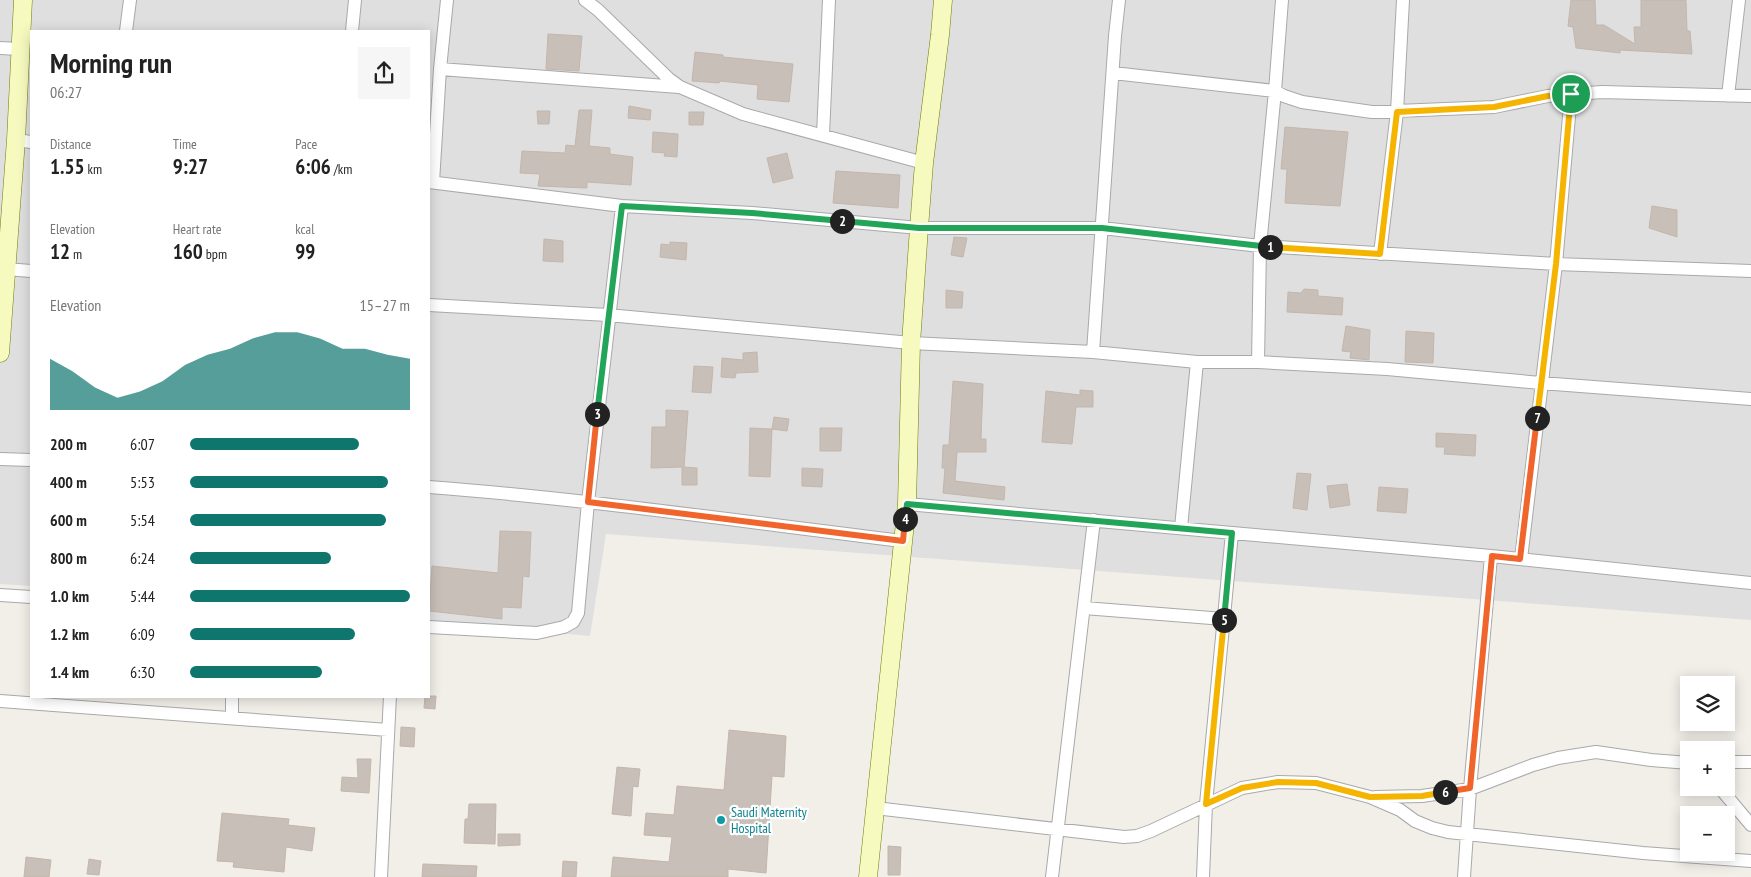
<!DOCTYPE html>
<meta charset="utf-8">
<style>
body{margin:0;font-family:"PT Sans Narrow",sans-serif;background:#f6f6f6;color:#222;height:100vh;display:flex;flex-direction:column;font-size:19px;white-space:nowrap}
*{box-sizing:border-box;margin:0}
p{font-size:16px;color:#767676}
.icon{flex:none;width:28px;height:28px;fill:none;stroke:currentColor;stroke-width:2;stroke-linecap:round;stroke-linejoin:round}
.map{position:relative;flex:1;overflow:hidden}
.panel{position:absolute;left:30px;top:30px;width:400px;height:668px;display:flex;flex-direction:column;background:#fff;border-radius:0px;box-shadow:0 2px 12px #0003}
.panel>*{flex:none}
.controls{position:absolute;left:1680px;top:676px;display:grid;gap:10px}
.controls a{display:grid;place-items:center;width:55px;height:55px;border-radius:0px;background:#fff;box-shadow:0 2px 12px #0003;font-size:25px}
.pin{position:absolute;display:grid;place-items:center;width:42px;height:42px;color:#fff;margin:-21px;border:2px solid #fff;border-radius:50%;box-shadow:0 1px 5px #0007}
.km{position:absolute;width:25px;height:25px;margin:-12px;border-radius:50%;background:#222;color:#fff;font-size:14px;line-height:25px;text-align:center}
.round{display:grid;place-items:center;flex:none;width:52px;height:52px;border-radius:0px;background:#f6f6f6}
.summary{display:flex;align-items:center;justify-content:space-between;height:85px;padding:0 20px}
h1{font-size:28px;font-weight:700;line-height:38px}
.stats{display:grid;grid-template-columns:repeat(3,1fr);gap:8px;height:85px;padding:5px 20px}
.stats div{display:grid;align-content:center}
.stats b{font-size:21px;font-weight:700}
.stats small{font-size:14px;font-weight:400}
.stats p{font-size:14px}
.chart{height:140px;padding:10px 20px}
.chart p{display:flex;justify-content:space-between}
.chart svg{width:100%;height:90px;margin-top:5px;fill:#0f766e;opacity:.7}
ul{padding:0 20px;list-style:none;font-size:16px}
li{display:grid;grid-template-columns:80px 60px 1fr;align-items:center;height:38px}
li i{height:12px;border-radius:6px;background:#0f766e}
.map>svg:first-child{display:block}
</style>
<div class="map">
<svg width="1751" height="877" viewBox="0 0 1751 877">
<rect width="100%" height="100%" fill="#f2efe9"/>
<!-- residential -->
<path fill="#e0dfdf" d="M 0,0 L 1751,0 L 1751,620 L 606,534 L 590,636 L 429,621 L 429,31 L 31,31 L 31,586 L 0,584 Z"/>
<!-- building -->
<path fill="#c7bfb8" stroke="#c4b6ab" d="M 1571,0 L 1595,0 L 1596,25 L 1604,25 L 1635,44 L 1634,27 L 1641,27 L 1641,0 L 1686,0 L 1687,31 L 1690,31 L 1692,54 L 1620,50 L 1620,53 L 1576,48 L 1573,27 L 1568,26 Z
M 548,34 L 582,36 L 579,71 L 546,69 Z
M 695,52 L 723,55 L 723,57 L 793,64 L 789,102 L 757,99 L 758,85 L 720,81 L 719,83 L 692,81 Z
M 629,106 L 651,110 L 650,120 L 628,118 Z
M 579,110 L 592,110 L 589,146 L 610,148 L 610,154 L 633,157 L 631,185 L 587,182 L 587,188 L 538,186 L 540,174 L 520,173 L 522,151 L 565,153 L 566,145 L 575,146 Z
M 537,111 L 550,111 L 549,124 L 538,124 Z
M 689,112 L 704,112 L 703,125 L 689,125 Z
M 1285,127 L 1348,132 L 1340,206 L 1285,203 L 1287,169 L 1281,169 Z
M 653,132 L 678,134 L 677,157 L 664,156 L 665,153 L 652,152 Z
M 787,153 L 793,178 L 773,183 L 767,158 Z
M 836,171 L 900,175 L 898,208 L 833,203 Z
M 1652,206 L 1677,210 L 1677,237 L 1649,228 Z
M 954,237 L 967,238 L 963,257 L 951,255 Z
M 544,239 L 563,241 L 563,262 L 543,261 Z
M 670,242 L 687,243 L 686,260 L 660,257 L 661,244 L 670,245 Z
M 1304,289 L 1318,290 L 1318,296 L 1343,298 L 1342,315 L 1287,312 L 1288,292 L 1301,293 Z
M 946,290 L 963,292 L 962,308 L 946,308 Z
M 1346,326 L 1370,330 L 1369,360 L 1350,358 L 1351,352 L 1342,351 Z
M 1406,331 L 1434,333 L 1433,363 L 1405,362 Z
M 757,352 L 758,372 L 736,373 L 735,378 L 721,377 L 722,358 L 743,360 L 743,353 Z
M 694,366 L 713,367 L 711,393 L 692,392 Z
M 953,381 L 983,384 L 981,439 L 986,439 L 986,452 L 957,452 L 955,481 L 1005,487 L 1004,500 L 943,493 L 945,468 L 942,468 L 943,445 L 949,445 Z
M 1080,390 L 1093,391 L 1093,407 L 1076,407 L 1072,444 L 1042,442 L 1046,391 L 1080,395 Z
M 666,410 L 688,411 L 684,467 L 697,468 L 697,485 L 682,485 L 682,467 L 651,468 L 652,427 L 666,427 Z
M 774,417 L 789,419 L 787,431 L 772,429 Z
M 750,428 L 772,429 L 770,477 L 749,476 Z
M 820,428 L 842,428 L 841,451 L 820,451 Z
M 1436,433 L 1476,435 L 1475,456 L 1444,454 L 1445,447 L 1436,447 Z
M 802,468 L 823,469 L 822,487 L 802,486 Z
M 1297,473 L 1311,474 L 1307,510 L 1293,508 Z
M 1347,484 L 1350,505 L 1330,508 L 1327,486 Z
M 1379,487 L 1408,489 L 1406,513 L 1377,511 Z
M 500,531 L 531,532 L 529,577 L 523,576 L 521,608 L 502,607 L 502,619 L 429,611 L 432,566 L 498,573 Z
M 425,696 L 436,696 L 435,709 L 424,708 Z
M 401,727 L 415,728 L 414,747 L 400,746 Z
M 729,730 L 786,736 L 784,777 L 772,776 L 766,873 L 728,869 L 728,877 L 611,877 L 613,857 L 669,862 L 672,837 L 644,835 L 646,813 L 674,815 L 677,786 L 724,790 Z
M 357,759 L 371,759 L 369,793 L 341,791 L 342,777 L 358,778 Z
M 617,767 L 640,769 L 638,787 L 633,786 L 631,816 L 612,814 Z
M 469,804 L 496,804 L 495,844 L 464,843 L 465,819 L 468,819 Z
M 222,813 L 289,819 L 288,825 L 315,828 L 312,851 L 286,847 L 284,872 L 233,867 L 234,862 L 217,861 Z
M 498,834 L 520,834 L 520,845 L 498,846 Z
M 888,846 L 901,847 L 900,875 L 888,875 Z
M 26,857 L 51,860 L 49,877 L 24,877 Z
M 89,859 L 101,861 L 99,875 L 87,874 Z
M 563,861 L 577,862 L 576,877 L 562,877 Z
M 423,864 L 477,866 L 476,877 L 422,877 Z"/>
<g fill="none" stroke-linecap="round" stroke-linejoin="round">
<defs>
<path id="street" d="M 585,0 L 598,10 L 669,79 L 680,87 L 743,114 L 924,163
M 126,31 L 130,0
M 352,31 L 355,0
M 0,48 L 20,49
M 440,69 L 679,87
M 1113,73 L 1275,91 L 1284,96 L 1302,102 L 1372,112 L 1494,107 L 1548,96 L 1602,92 L 1751,96
M 1728,96 L 1739,0
M 823,135 L 829,0
M 16,140 L 31,142
M 429,182 L 622,206 L 752,213 L 919,228 L 1102,228 L 1260,246 L 1556,264 L 1751,271
M 433,182 L 440,69 L 447,0
M 1380,254 L 1397,112 L 1403,0
M 6,269 L 31,271
M 429,305 L 608,315 L 911,343 L 1093,352 L 1197,362 L 1258,362 L 1387,369 L 1541,383 L 1751,399
M 1093,352 L 1115,36 L 1119,0
M 1258,362 L 1260,246 L 1275,91 L 1282,0
M 0,459 L 31,460
M 429,487 C 587,499 745,522 903,541
M 907,504 L 1491,556 L 1751,583
M 1181,528 L 1197,362
M 1521,559 L 1556,264 L 1571,94
M 0,595 L 31,597
M 1084,608 L 1224,619
M 429,627 L 537,633 L 564,627 L 573,622 L 578,613 L 588,502 L 622,206
M 232,696 L 232,718
M 0,701 L 388,730
M 1726,762 L 1751,762
M 1720,788 L 1751,825
M 1375,797 L 1422,796 L 1470,789 L 1533,765 L 1558,758 L 1596,752 L 1651,760 L 1689,763
M 875,808 L 1124,837 L 1137,836 L 1151,831 L 1242,788 L 1278,782 L 1316,783 L 1370,797 L 1400,810 L 1415,821 L 1432,828 L 1448,832 L 1643,853 L 1751,861
M 381,877 L 390,696
M 1052,877 L 1094,520
M 1203,877 L 1206,804 L 1232,533
M 1464,877 L 1470,789 L 1491,556"/>
<path id="secondary" d="M 0,353 L 16,140 L 23,0
M 868,877 L 907,504 L 911,343 L 919,228 L 924,163 L 940,35 L 943,0"/>
</defs>
<!-- street casing -->
<use href="#street" stroke="#a9a9a9" stroke-width="14"/>
<!-- secondary casing -->
<use href="#secondary" stroke="#707d05" stroke-width="19"/>
<!-- street -->
<use href="#street" stroke="#fff" stroke-width="12"/>
<!-- secondary -->
<use href="#secondary" stroke="#f7fabf" stroke-width="18"/>
</g>
<g fill="none" stroke-linecap="round" stroke-linejoin="round">
<defs>
<path id="split-1" d="M 1270,247 L 1380,254 L 1397,112 L 1494,107 L 1548,96 L 1571,94"/>
<path id="split-2" d="M 842,221 L 919,228 L 1102,228 L 1270,247"/>
<path id="split-3" d="M 597,414 L 622,206 L 752,213 L 842,221"/>
<path id="split-4" d="M 597,414 L 588,502 L 903,541 L 905,519"/>
<path id="split-5" d="M 905,519 L 907,504 L 1232,533 L 1224,620"/>
<path id="split-6" d="M 1224,620 L 1206,804 L 1242,788 L 1278,782 L 1316,783 L 1370,797 L 1422,796 L 1445,792"/>
<path id="split-7" d="M 1445,792 L 1470,788 L 1492,556 L 1520,559 L 1537,418"/>
<path id="split-8" d="M 1537,418 L 1556,264 L 1571,94"/>
</defs>
<!-- split-1 casing -->
<use href="#split-1" stroke="#fff" stroke-width="10"/>
<!-- split-2 casing -->
<use href="#split-2" stroke="#fff" stroke-width="10"/>
<!-- split-3 casing -->
<use href="#split-3" stroke="#fff" stroke-width="10"/>
<!-- split-4 casing -->
<use href="#split-4" stroke="#fff" stroke-width="10"/>
<!-- split-5 casing -->
<use href="#split-5" stroke="#fff" stroke-width="10"/>
<!-- split-6 casing -->
<use href="#split-6" stroke="#fff" stroke-width="10"/>
<!-- split-7 casing -->
<use href="#split-7" stroke="#fff" stroke-width="10"/>
<!-- split-8 casing -->
<use href="#split-8" stroke="#fff" stroke-width="10"/>
<!-- split-1 -->
<use href="#split-1" stroke="#f5b400" stroke-width="6"/>
<!-- split-2 -->
<use href="#split-2" stroke="#22a559" stroke-width="6"/>
<!-- split-3 -->
<use href="#split-3" stroke="#22a559" stroke-width="6"/>
<!-- split-4 -->
<use href="#split-4" stroke="#f0652b" stroke-width="6"/>
<!-- split-5 -->
<use href="#split-5" stroke="#22a559" stroke-width="6"/>
<!-- split-6 -->
<use href="#split-6" stroke="#f5b400" stroke-width="6"/>
<!-- split-7 -->
<use href="#split-7" stroke="#f0652b" stroke-width="6"/>
<!-- split-8 -->
<use href="#split-8" stroke="#f5b400" stroke-width="6"/>
</g>
<!-- markers -->
<circle fill="#0f9aa8" stroke="#fff" stroke-width="2" cx="721" cy="820" r="5"/>
<g text-anchor="middle" dominant-baseline="central" stroke-width="4.5" stroke-linejoin="round" paint-order="stroke">
<!-- culture labels -->
<g font-size="14" fill="#0d838f" stroke="#fff" text-anchor="start">
<text x="731" y="812">Saudi Maternity<tspan x="731" dy="16">Hospital</tspan></text>
</g>
</g>
</svg>
<div class="controls">
<a><svg class="icon" aria-label="layers" viewBox="0 0 24 24"><path d="M12 4l9 5-9 5-9-5zM3 14l9 5 9-5"/></svg></a>
<a>+</a>
<a>−</a>
</div>
<div class="pin" style="left:1571px;top:94px;background:#1e9e55"><svg class="icon" aria-label="arrive" viewBox="0 0 24 24"><path d="M6 21V4h12l-3 4 3 4H6"/></svg></div>
<b class="km" style="left:1270px;top:247px">1</b>
<b class="km" style="left:842px;top:221px">2</b>
<b class="km" style="left:597px;top:414px">3</b>
<b class="km" style="left:905px;top:519px">4</b>
<b class="km" style="left:1224px;top:620px">5</b>
<b class="km" style="left:1445px;top:792px">6</b>
<b class="km" style="left:1537px;top:418px">7</b>
<section class="panel">
<div class="summary"><div><h1>Morning run</h1><p>06:27</p></div><a class="round"><svg class="icon" aria-label="share" viewBox="0 0 24 24"><path d="M12 15V3M7 8l5-5 5 5M5 13v7h14v-7"/></svg></a></div>
<div class="stats">
<div><p>Distance</p><b>1.55<small> km</small></b></div>
<div><p>Time</p><b>9:27</b></div>
<div><p>Pace</p><b>6:06<small> /km</small></b></div>
</div>
<div class="stats">
<div><p>Elevation</p><b>12<small> m</small></b></div>
<div><p>Heart rate</p><b>160<small> bpm</small></b></div>
<div><p>kcal</p><b>99</b></div>
</div>
<div class="chart"><p><span>Elevation</span>15–27 m</p>
<svg viewBox="0 0 160 44" preserveAspectRatio="none"><path d="M0 44V19L10 25L20 33L30 38L40 35L50 30L60 22L70 17L80 14L90 9L100 6L110 6L120 9L130 14L140 14L150 17L160 19V44z"/></svg>
</div>
<ul>
<li><b>200 m</b>6:07<i style="width:77%"></i></li>
<li><b>400 m</b>5:53<i style="width:90%"></i></li>
<li><b>600 m</b>5:54<i style="width:89%"></i></li>
<li><b>800 m</b>6:24<i style="width:64%"></i></li>
<li><b>1.0 km</b>5:44<i style="width:100%"></i></li>
<li><b>1.2 km</b>6:09<i style="width:75%"></i></li>
<li><b>1.4 km</b>6:30<i style="width:60%"></i></li>
</ul>
</section>
</div>
